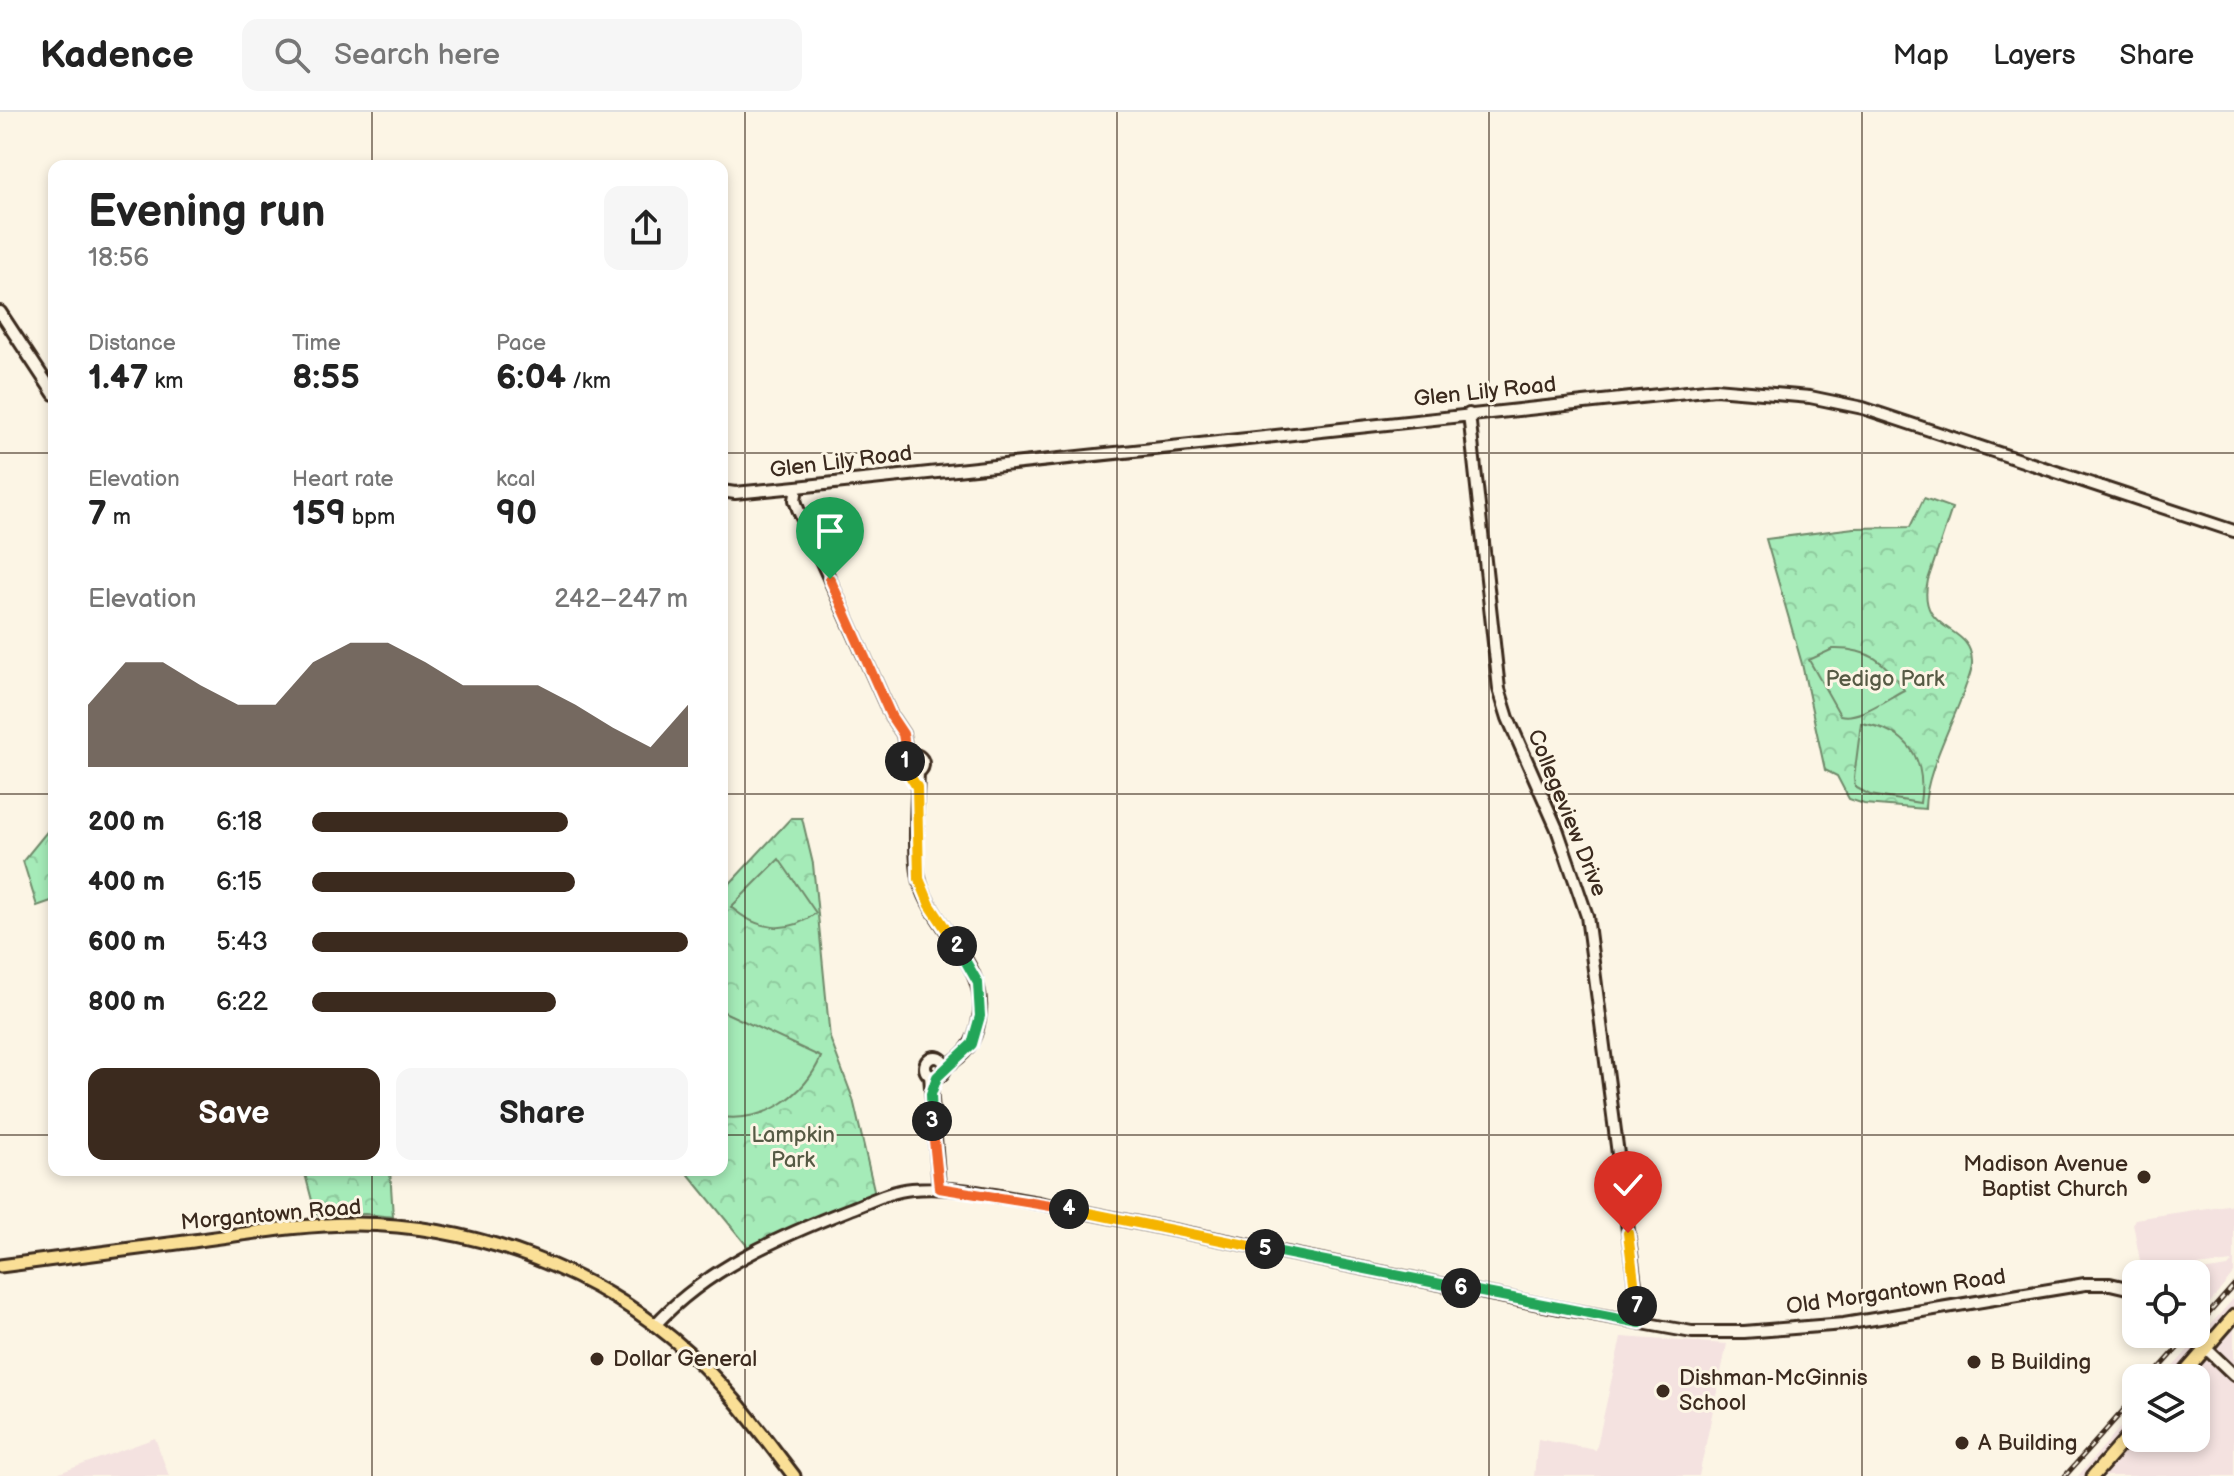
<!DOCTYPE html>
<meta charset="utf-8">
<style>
body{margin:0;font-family:"Balsamiq Sans",sans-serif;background:#f6f6f6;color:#222;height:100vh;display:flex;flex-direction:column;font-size:30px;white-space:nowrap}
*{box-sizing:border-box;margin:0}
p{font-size:26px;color:#767676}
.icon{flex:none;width:44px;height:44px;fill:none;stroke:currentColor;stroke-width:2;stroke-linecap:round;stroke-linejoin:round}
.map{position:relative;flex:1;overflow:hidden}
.side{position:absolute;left:48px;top:48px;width:680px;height:1016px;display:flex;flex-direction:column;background:#fff;border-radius:16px;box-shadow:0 4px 12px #0003}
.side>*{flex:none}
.tools{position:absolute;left:2122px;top:1148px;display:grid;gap:16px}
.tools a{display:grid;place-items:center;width:88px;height:88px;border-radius:16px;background:#fff;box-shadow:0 4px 12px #0003;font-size:40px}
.pin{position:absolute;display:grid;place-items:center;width:68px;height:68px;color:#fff;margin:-82px -34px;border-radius:50% 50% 50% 0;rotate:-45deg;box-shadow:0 0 8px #0007}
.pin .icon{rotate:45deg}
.km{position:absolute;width:40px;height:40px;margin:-20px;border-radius:50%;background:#222;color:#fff;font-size:22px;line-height:40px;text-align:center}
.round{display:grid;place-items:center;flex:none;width:84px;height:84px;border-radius:16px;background:#f6f6f6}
.overview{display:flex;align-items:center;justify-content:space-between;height:136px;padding:0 40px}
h1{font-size:44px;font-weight:600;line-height:60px}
.metrics{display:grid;grid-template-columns:repeat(3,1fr);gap:12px;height:136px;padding:8px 40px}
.metrics div{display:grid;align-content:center}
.metrics b{font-size:34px;font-weight:600}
.metrics small{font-size:22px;font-weight:400}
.metrics p{font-size:22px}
.chart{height:224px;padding:16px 40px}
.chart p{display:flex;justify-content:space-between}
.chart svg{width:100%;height:144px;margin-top:8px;fill:#3b2a1e;opacity:.7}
.action{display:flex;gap:16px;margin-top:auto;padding:16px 40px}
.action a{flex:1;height:92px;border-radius:16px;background:#3b2a1e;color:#fff;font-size:32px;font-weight:600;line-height:92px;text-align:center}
.action a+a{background:#f6f6f6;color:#222}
ul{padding:0 40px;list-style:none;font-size:26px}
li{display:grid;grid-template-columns:128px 96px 1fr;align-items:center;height:60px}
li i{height:20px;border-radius:10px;background:#3b2a1e}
header{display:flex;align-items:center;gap:48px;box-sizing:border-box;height:112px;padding:0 40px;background:#fff;border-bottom:2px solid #e0e0e0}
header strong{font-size:38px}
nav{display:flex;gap:44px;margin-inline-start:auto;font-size:28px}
.search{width:560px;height:72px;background:#f6f6f6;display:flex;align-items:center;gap:20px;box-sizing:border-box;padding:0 28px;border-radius:16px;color:#767676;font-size:30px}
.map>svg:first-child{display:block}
</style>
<header>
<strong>Kadence</strong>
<div class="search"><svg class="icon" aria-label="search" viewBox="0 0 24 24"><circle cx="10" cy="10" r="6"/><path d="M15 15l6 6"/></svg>Search here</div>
<nav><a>Map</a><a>Layers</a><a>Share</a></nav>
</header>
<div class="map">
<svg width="2234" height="1364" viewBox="0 0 2234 1364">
<defs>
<pattern id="park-crowns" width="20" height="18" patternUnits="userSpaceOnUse" patternTransform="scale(2)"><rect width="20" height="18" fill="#a5ebb8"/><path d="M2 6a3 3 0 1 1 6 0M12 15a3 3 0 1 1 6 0" fill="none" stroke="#8fca9e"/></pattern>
</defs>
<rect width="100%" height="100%" fill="#fcf5e5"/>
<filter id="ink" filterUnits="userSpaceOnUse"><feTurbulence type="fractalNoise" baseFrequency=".0125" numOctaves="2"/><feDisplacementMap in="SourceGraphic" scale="16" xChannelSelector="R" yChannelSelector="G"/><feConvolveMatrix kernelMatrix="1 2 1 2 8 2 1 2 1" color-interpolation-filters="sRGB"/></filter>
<g filter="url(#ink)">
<!-- built -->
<path fill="#f4e2e0" d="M 2234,1092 L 2234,1161 L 2196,1208 L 2196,1162 L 2181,1162 L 2228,1155 L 2232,1150 L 2142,1160 L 2133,1111 L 2135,1107 Z
M 2234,1186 L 2234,1364 L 2078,1364 L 2136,1297 L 2136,1326 L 2196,1326 L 2196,1266 L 2163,1266 Z
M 1621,1225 L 1727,1232 L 1699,1364 L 1534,1364 L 1538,1327 L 1596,1338 Z
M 155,1326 L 169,1364 L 51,1364 Z"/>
<!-- park -->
<path fill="url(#park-crowns)" stroke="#708a6b" stroke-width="2" d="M 1924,386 L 1952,396 L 1928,468 C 1916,522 1971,511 1972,549 C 1973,559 1967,569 1964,579 C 1952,613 1925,662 1925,697 L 1864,692 L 1849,687 L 1837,664 L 1825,658 L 1802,552 L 1766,427 L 1854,416 L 1910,415 Z
M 791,706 L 802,706 L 813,752 L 830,926 L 853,987 L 875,1082 L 748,1135 L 685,1058 L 722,1058 L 722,780 Z
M 54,711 L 54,788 L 37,794 L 23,749 Z
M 304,1058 L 390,1058 L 393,1105 L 365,1102 L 320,1104 L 315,1100 Z"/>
<!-- pitch -->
<path fill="#a5ebb8" stroke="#708a6b" stroke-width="2" d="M 1833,537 C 1868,536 1887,550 1904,578 C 1886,587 1859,608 1840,603 L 1809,548 Z
M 1861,611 C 1907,618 1927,645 1920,691 L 1870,683 L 1855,675 L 1854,666 Z
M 779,747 L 816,801 C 788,823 757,818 731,795 Z
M 722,899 L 821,945 C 804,984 766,1010 722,1005 Z"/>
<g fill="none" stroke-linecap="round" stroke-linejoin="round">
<defs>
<path id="secondary" d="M 0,200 L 54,282
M 1469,302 L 1499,577 L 1508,606 L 1557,717 L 1587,804 L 1640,1211
M 797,375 L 795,388 L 798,397 L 891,604 L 903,622 L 907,646
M 722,379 L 735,381 L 797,375 L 1715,277 L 1810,285 L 1863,296 L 2234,419
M905 652a9 9 0 1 1 18 0a9 9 0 1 1-18 0Z
M 918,660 C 917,688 913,746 920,770 C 935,820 989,852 979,907 C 975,931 965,943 945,955
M925 955a10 10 0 1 1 20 0a10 10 0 1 1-20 0Z
M 930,963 L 939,1076
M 655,1213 C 706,1157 779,1125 848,1098 C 869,1090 890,1079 912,1077 C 955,1073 997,1084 1039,1091 L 1559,1196 L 1692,1220 L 1744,1220 L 1844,1212 L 2085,1172 L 2110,1172 L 2136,1178
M 2191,1222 L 2234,1263"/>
<path id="primary" d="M 0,1154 C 64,1146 128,1138 193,1129 C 246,1122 301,1112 355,1112 C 477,1113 597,1158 688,1240 C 729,1276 761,1321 794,1364
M 2180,1266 L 2234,1204
M 2093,1364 L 2136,1315"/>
</defs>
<!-- secondary casing -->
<use href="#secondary" stroke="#3b2a1e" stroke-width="16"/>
<!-- primary casing -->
<use href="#primary" stroke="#3b2a1e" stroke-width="17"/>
<!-- secondary -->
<use href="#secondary" stroke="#fcf5e5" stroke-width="10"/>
<!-- primary -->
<use href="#primary" stroke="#fadf96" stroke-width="11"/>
<defs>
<path id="rail" d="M 2196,1216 L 2234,1173
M 2151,1266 L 2190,1222
M 2065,1364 L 2136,1284"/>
</defs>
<!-- rail casing -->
<use href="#rail" stroke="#3b2a1e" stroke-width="5"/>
<!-- rail -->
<use href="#rail" stroke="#fcf5e5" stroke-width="2" stroke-dasharray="6" stroke-linecap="butt"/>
</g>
</g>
<g fill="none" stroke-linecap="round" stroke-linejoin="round" filter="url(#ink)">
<defs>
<path id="split-1" d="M 830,467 L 891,604 L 903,622 L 907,646 L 905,649"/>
<path id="split-2" d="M 905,649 L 905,656 L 917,675 L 919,767 L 930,793 L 957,834"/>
<path id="split-3" d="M 932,1009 L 931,982 L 937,965 L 972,932 L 980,904 L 978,871 L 957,834"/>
<path id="split-4" d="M 932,1009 L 939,1076 L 1069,1097"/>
<path id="split-5" d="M 1069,1097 L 1265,1137"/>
<path id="split-6" d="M 1265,1137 L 1461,1176"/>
<path id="split-7" d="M 1461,1176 L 1640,1211 L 1637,1194"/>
<path id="split-8" d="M 1628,1121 L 1637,1194"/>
</defs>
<!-- split-1 casing -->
<use href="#split-1" stroke="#fff" stroke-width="16"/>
<!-- split-2 casing -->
<use href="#split-2" stroke="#fff" stroke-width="16"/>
<!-- split-3 casing -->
<use href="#split-3" stroke="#fff" stroke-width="16"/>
<!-- split-4 casing -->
<use href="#split-4" stroke="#fff" stroke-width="16"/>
<!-- split-5 casing -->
<use href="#split-5" stroke="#fff" stroke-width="16"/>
<!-- split-6 casing -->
<use href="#split-6" stroke="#fff" stroke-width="16"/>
<!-- split-7 casing -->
<use href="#split-7" stroke="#fff" stroke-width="16"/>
<!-- split-8 casing -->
<use href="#split-8" stroke="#fff" stroke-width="16"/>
<!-- split-1 -->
<use href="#split-1" stroke="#f0652b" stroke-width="10"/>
<!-- split-2 -->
<use href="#split-2" stroke="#f5b400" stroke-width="10"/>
<!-- split-3 -->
<use href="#split-3" stroke="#22a559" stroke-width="10"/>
<!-- split-4 -->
<use href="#split-4" stroke="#f0652b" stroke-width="10"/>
<!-- split-5 -->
<use href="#split-5" stroke="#f5b400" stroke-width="10"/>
<!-- split-6 -->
<use href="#split-6" stroke="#22a559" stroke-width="10"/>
<!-- split-7 -->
<use href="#split-7" stroke="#22a559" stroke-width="10"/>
<!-- split-8 -->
<use href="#split-8" stroke="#f5b400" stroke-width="10"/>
</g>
<!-- grid -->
<path fill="none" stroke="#3b2a1e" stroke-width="2" stroke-opacity="0.55" d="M 372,0 L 372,54M 745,0 L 745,1364M 1117,0 L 1117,1364M 1489,0 L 1489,1364M 1862,0 L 1862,1364M 0,341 L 54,341M 722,341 L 2234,341M 0,682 L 54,682M 722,682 L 2234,682M 0,1023 L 54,1023M 722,1023 L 2234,1023M 372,1058 L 372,1364"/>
<!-- markers -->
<g fill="#3b2a1e" stroke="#fcf5e5" stroke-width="3">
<circle cx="2144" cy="1065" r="8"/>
<circle cx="597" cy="1247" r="8"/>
<circle cx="1974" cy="1250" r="8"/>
<circle cx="1663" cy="1279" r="8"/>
<circle cx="1962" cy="1331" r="8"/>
</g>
<g text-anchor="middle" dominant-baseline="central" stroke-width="6" stroke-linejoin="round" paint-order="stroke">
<!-- street labels -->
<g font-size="22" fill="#3b2a1e" stroke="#fcf5e5">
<text transform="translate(1485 280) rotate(-6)">Glen Lily Road</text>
<text transform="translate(841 350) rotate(-7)">Glen Lily Road</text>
<text transform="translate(1567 701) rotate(68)">Collegeview Drive</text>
<text transform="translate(271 1103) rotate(-5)">Morgantown Road</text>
<text transform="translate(1896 1180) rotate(-8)">Old Morgantown Road</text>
</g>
<!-- park labels -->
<g font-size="22" fill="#565a44" stroke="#fcf5e5">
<text x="1885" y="567">Pedigo Park</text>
<text x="793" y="1023">Lampkin<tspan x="793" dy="25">Park</tspan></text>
</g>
<!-- poi labels -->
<g font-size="22" fill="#3b2a1e" stroke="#fcf5e5" text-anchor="start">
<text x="2128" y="1052" text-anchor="end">Madison Avenue<tspan x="2128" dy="25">Baptist Church</tspan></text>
<text x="613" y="1247">Dollar General</text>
<text x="1990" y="1250">B Building</text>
<text x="1679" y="1266">Dishman-McGinnis<tspan x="1679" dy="25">School</tspan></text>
<text x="1978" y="1331">A Building</text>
</g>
</g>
</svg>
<div class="tools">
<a><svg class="icon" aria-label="locate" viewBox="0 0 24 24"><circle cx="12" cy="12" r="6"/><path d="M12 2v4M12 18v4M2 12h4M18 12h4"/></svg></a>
<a><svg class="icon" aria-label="layers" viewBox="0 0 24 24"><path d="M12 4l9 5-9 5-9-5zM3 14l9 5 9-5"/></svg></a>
</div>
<div class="pin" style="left:830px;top:467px;background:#1e9e55"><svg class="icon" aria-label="arrive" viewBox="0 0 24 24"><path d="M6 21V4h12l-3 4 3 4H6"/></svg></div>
<div class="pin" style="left:1628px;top:1121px;background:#d93025"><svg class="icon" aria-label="check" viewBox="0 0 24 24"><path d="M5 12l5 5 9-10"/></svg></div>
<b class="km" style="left:905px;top:649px">1</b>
<b class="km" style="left:957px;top:834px">2</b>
<b class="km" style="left:932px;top:1009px">3</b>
<b class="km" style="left:1069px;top:1097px">4</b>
<b class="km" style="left:1265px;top:1137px">5</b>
<b class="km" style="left:1461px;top:1176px">6</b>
<b class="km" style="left:1637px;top:1194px">7</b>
<section class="side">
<div class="overview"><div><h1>Evening run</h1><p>18:56</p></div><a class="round"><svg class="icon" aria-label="share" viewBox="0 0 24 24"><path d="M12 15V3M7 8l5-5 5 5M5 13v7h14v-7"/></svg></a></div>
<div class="metrics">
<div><p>Distance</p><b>1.47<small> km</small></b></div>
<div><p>Time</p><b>8:55</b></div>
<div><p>Pace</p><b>6:04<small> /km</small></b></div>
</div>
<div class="metrics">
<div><p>Elevation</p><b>7<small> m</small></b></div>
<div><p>Heart rate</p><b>159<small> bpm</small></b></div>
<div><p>kcal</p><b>90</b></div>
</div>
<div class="chart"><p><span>Elevation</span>242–247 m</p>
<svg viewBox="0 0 160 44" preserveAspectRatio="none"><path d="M0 44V25L10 12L20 12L30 19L40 25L50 25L60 12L70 6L80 6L90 12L100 19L110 19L120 19L130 25L140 32L150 38L160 25V44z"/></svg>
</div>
<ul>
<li><b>200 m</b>6:18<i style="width:68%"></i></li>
<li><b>400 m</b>6:15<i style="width:70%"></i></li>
<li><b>600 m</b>5:43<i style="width:100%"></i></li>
<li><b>800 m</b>6:22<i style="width:65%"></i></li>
</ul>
<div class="action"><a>Save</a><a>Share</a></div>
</section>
</div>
